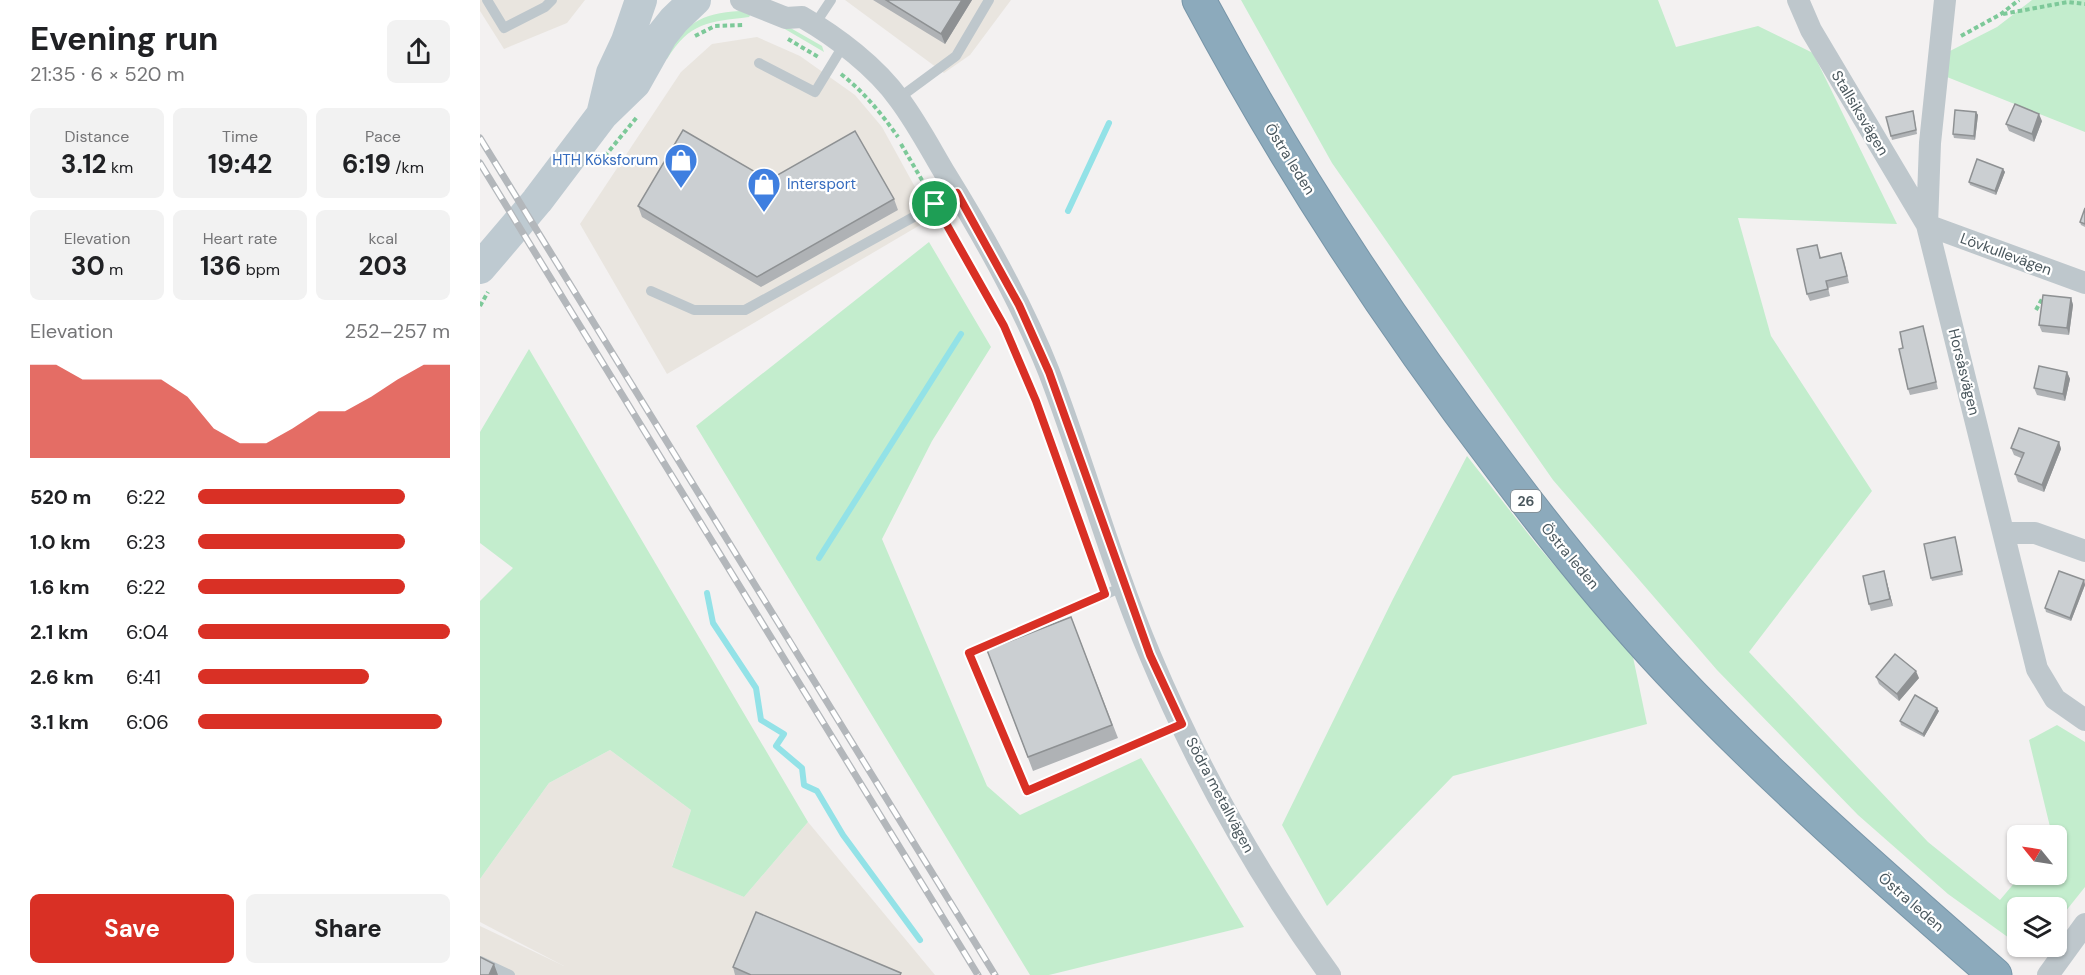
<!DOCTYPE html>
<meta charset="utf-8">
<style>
body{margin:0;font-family:"DM Sans",sans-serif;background:#f2f2f2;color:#202124;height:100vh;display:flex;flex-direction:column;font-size:22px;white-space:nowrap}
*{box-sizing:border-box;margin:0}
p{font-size:20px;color:#757577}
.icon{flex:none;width:33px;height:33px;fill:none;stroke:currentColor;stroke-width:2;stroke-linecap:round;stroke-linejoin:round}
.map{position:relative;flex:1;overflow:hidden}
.side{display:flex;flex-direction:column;background:#fff;width:480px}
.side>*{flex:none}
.needle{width:39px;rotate:300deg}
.fabs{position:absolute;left:1527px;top:825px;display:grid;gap:12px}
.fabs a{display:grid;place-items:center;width:60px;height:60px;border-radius:9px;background:#fff;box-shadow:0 2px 4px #0004;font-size:30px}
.pin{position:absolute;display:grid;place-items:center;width:51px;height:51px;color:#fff;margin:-26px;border:3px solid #fff;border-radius:50%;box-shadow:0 2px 6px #0007}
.round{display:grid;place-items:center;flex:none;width:63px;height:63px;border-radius:9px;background:#f2f2f2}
.overview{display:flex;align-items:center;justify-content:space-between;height:102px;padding:0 30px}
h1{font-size:33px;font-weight:700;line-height:45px}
.metrics{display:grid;grid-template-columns:repeat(3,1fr);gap:9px;height:102px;padding:6px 30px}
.metrics div{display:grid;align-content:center;border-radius:9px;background:#f2f2f2;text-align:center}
.metrics b{font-size:26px;font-weight:700}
.metrics small{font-size:16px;font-weight:400}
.metrics p{font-size:16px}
.chart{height:168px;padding:12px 30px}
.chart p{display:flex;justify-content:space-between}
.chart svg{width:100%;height:108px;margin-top:6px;fill:#d93025;opacity:.7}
.cta{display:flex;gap:12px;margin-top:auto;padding:12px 30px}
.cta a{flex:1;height:69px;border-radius:9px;background:#d93025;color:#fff;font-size:24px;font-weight:700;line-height:69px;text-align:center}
.cta a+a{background:#f2f2f2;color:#202124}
ul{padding:0 30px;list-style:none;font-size:20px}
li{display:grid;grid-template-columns:96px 72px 1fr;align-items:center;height:45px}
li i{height:15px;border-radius:8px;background:#d93025}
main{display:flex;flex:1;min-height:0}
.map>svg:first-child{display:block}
</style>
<main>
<section class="side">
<div class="overview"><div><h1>Evening run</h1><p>21:35 · 6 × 520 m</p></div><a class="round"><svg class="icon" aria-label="share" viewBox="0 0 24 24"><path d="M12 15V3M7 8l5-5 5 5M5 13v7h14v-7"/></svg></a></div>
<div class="metrics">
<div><p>Distance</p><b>3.12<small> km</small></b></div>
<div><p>Time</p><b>19:42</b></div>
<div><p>Pace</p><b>6:19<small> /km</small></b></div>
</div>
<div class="metrics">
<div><p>Elevation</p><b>30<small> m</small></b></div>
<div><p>Heart rate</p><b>136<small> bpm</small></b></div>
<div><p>kcal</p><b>203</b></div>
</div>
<div class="chart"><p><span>Elevation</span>252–257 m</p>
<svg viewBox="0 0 160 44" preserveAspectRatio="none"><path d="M0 44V6L10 6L20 12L30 12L40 12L50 12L60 19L70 32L80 38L90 38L100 32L110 25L120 25L130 19L140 12L150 6L160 6V44z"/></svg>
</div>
<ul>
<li><b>520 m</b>6:22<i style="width:82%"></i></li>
<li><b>1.0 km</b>6:23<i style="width:82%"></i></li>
<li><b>1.6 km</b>6:22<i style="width:82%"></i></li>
<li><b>2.1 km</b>6:04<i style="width:100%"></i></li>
<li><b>2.6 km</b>6:41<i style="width:68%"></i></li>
<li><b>3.1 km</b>6:06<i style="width:97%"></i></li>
</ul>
<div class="cta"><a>Save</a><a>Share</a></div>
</section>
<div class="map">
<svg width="1605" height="975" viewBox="0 0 1605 975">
<rect width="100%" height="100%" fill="#f3f1f1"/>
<!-- commercial -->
<path fill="#e9e5df" d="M 0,0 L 105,0 L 87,23 L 24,49 L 0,11 Z
M 365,0 L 531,0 L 490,55 L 464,73 Z
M 277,37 L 320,56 L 375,95 L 402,127 L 452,218 L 187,374 L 100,224 L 201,72 L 232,44 Z
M 130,750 L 211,810 L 192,866 L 264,897 L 328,822 L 455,975 L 0,975 L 0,926 L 84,966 L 0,922 L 0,879 L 69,783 Z"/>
<!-- green -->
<path fill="#c3edcd" d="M 761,0 L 1178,0 L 1196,47 L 1278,26 L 1333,53 L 1417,224 L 1258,218 L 1291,336 L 1392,491 L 1269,652 L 1448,842 L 1520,900 L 1541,875 L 1576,874 L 1576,836 L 1572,835 L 1549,740 L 1577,725 L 1605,742 L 1605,887 L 1577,922 L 1576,908 L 1538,908 L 1536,943 L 1468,894 L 1378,815 L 1237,670 L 1073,480 L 852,163 Z
M 1552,0 L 1605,0 L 1605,132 L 1467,77 L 1468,52 L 1517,27 Z
M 260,11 L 271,14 L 269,17 C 228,22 210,22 187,59 L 184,57 C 205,24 220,13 260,11 Z
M 300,22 L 342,46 L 344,52 L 298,25 Z
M 449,242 L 511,347 L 452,441 L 402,539 L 507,786 L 540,815 L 661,758 L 764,927 L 569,975 L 550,975 L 216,426 Z
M 49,349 L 328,822 L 264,897 L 192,867 L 211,810 L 130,750 L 69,783 L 0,879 L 0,601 L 33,568 L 0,543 L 0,432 Z
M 987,456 L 1057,545 L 1153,657 L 1167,724 L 973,776 L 847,906 L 802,825 L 913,599 Z"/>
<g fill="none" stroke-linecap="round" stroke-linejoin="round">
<!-- stream -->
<path stroke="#93e2e7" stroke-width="6" d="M 588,211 L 629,123
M 339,558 L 481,334
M 227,593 L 233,623 L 276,688 L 281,720 L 304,734 L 296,746 L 322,768 L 324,785 L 337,791 L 363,835 L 440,940"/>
<defs>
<path id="highway" d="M 719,0 C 806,163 907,318 1019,465 C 1072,536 1128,606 1189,671 C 1291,779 1403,877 1515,975"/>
</defs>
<!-- highway casing -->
<use href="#highway" stroke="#7795a8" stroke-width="35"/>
<!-- path -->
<path stroke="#7dc999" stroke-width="4" stroke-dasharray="4.5 3" stroke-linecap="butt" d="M 1523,14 L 1588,2 L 1605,4
M 215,36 L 235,26 L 265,25
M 1481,36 L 1521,14 L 1539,0
M 308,39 L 340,58
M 361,74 C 384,92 401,113 418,137
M 421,144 L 450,194
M 120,162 L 157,117
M 463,217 L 524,326 L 552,391
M 0,306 L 8,292
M 1556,310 L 1562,299 L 1567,300"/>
<!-- lane -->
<path stroke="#bec7cc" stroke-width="10" d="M 7,0 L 24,28 L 65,7 L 72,0
M 335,24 L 351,0
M 279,63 L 335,92 L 363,46
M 419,98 L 476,56 L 509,0
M 171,291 L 214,310 L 265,310 L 477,193
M 645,586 L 489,653 L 547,791 L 702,724
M 0,961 L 30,975"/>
<!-- street -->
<path stroke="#bec7cc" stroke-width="22" d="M 261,0 L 306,18 L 322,17 C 357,37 396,67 419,99 C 437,123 451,150 466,175 C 505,238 542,304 569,372 C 605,466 631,563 670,655 C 717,767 779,877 850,975
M 1318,0 L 1331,30 L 1447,225 L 1605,283
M 1465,0 L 1450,143 L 1447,225 L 1557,669 L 1575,699 L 1605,720
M 1524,533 L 1555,533 L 1605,551
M 1568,975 L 1605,924"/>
<!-- secondary -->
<path stroke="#becad1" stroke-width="32" d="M 122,115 L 132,73 L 147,41 L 161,0
M 0,268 L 57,201 L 122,115 L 155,83 L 182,35 L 194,20 L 215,0"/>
<!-- highway -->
<use href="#highway" stroke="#8caabc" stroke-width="33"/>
<defs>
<path id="rail" d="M 0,138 L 515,975
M 0,163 L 498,975"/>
</defs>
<!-- rail casing -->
<use href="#rail" stroke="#b3b7bb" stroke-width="7"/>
<!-- rail -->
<use href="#rail" stroke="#fff" stroke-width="4.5" stroke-dasharray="14" stroke-linecap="butt"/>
</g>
<!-- wall -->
<path fill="#afb2b5" d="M 393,0 L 492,0 L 465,44 Z
M 1496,112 L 1498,115 L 1495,140 L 1474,138 L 1473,134 Z
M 1434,114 L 1437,134 L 1412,140 L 1411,136 Z
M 1562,121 L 1554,142 L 1529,131 L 1526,124 Z
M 1523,169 L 1525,172 L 1516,195 L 1490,185 L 1489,182 Z
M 289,180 L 414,199 L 418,210 L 281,287 L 162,217 L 158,206 Z
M 1605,208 L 1605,227 L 1601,225 L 1600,222 Z
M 1337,245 L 1341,258 L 1364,260 L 1369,283 L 1348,288 L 1350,296 L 1330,301 L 1327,294 Z
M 1591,298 L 1593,305 L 1589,335 L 1562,332 L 1559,325 Z
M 1443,326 L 1458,389 L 1430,395 L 1428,389 L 1423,348 Z
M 1587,372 L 1590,379 L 1585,401 L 1557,395 L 1554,388 Z
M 1579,442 L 1581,449 L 1564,492 L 1538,482 L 1535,474 L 1541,458 L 1534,455 L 1531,448 Z
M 1476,541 L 1483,575 L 1452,581 L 1451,578 Z
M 1406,579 L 1413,606 L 1391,611 L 1389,604 Z
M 1604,580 L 1605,585 L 1591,621 L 1566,612 L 1565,608 Z
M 591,617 L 638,738 L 553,771 L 507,650 Z
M 1396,677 L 1439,678 L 1419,701 L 1399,684 Z
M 1459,711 L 1444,737 L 1421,725 L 1420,721 Z
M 253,967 L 422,975 L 255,975 Z"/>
<!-- shaded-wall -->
<path fill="#8e9193" d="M 482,0 L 492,0 L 465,44 L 461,34 Z
M 1496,112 L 1498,115 L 1495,140 L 1494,136 Z
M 1559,114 L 1562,121 L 1554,142 L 1552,134 Z
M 1523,169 L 1525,172 L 1516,195 L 1515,191 Z
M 1591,298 L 1593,305 L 1589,335 L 1587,328 Z
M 1587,372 L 1590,379 L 1585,401 L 1583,394 Z
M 1579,442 L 1581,449 L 1564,492 L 1562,485 Z
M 1404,571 L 1406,579 L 1413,606 L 1410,599 Z
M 1604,580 L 1605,585 L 1591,621 L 1590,618 Z
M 1436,671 L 1439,678 L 1419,701 L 1417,694 Z
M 1457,708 L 1459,711 L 1444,737 L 1443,734 Z
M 14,964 L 18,975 L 9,975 Z"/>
<!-- building -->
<path fill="#cbcfd2" stroke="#8e9193" stroke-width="1.5" d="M 406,0 L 482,0 L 461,34 Z
M 1535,104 L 1559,114 L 1552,134 L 1526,124 Z
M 1475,110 L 1496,112 L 1494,136 L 1473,134 Z
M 1433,111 L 1436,130 L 1411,136 L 1406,117 Z
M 203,130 L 289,180 L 375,131 L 414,199 L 277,277 L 158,206 Z
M 1497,159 L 1523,169 L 1515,191 L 1489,182 Z
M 1605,208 L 1605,224 L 1600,222 Z
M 1337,245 L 1340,258 L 1361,253 L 1367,276 L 1346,281 L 1348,289 L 1327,294 L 1317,249 Z
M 1563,295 L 1591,298 L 1587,328 L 1559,325 Z
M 1443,326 L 1456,382 L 1428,389 L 1419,349 L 1423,348 L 1420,332 Z
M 1559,366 L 1587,372 L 1583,394 L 1554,388 Z
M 1539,428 L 1579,442 L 1562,485 L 1535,474 L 1544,453 L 1531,448 Z
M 1475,537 L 1482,571 L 1451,578 L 1444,544 Z
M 1404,571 L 1410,599 L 1389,604 L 1383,576 Z
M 1579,571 L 1604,580 L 1590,618 L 1565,608 Z
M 591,617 L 632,725 L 548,757 L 507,650 Z
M 1415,654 L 1436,671 L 1417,694 L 1396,677 Z
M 1435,695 L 1457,708 L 1443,734 L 1420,721 Z
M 276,912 L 421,973 L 420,975 L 271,975 L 253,967 Z
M 0,957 L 14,964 L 9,975 L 0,975 Z"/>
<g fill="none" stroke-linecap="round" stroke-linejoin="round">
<defs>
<path id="route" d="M 477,193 L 539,305 L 569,372 L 670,655 L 702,724 L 547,791 L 489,653 L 625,594 L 556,401 L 524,326 L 455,204 Z"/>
</defs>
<!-- route casing -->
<use href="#route" stroke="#fff" stroke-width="12"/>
<!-- route -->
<use href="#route" stroke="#d93025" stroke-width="8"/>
</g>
<!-- icons -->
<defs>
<symbol id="shop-pin" viewBox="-11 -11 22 30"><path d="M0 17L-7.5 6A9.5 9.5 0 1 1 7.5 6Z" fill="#3f7fe0" stroke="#fff"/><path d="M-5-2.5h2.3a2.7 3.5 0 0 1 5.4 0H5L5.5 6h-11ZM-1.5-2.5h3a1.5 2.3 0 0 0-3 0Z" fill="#fff"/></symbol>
</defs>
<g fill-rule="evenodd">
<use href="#shop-pin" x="182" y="141" width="38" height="52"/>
<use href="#shop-pin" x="265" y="165" width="38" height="52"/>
</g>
<g text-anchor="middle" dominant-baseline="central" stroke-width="4.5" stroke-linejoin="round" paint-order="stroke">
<!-- shield labels -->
<rect fill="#fff" stroke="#80898e" stroke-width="1.5" x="1031" y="490" width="30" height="22" rx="4.5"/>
<g font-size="14" font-weight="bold" fill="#4a575d">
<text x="1046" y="501">26</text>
</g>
<!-- street labels -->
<g font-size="15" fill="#4a575d" stroke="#fff">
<text transform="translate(1380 113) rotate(59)">Stallsiksvägen</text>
<text transform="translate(810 159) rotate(58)">Östra leden</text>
<text transform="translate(1526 254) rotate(20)">Lövkullevägen</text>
<text transform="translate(1484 372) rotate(76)">Horsåsvägen</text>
<text transform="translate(1090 556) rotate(50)">Östra leden</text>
<text transform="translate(740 795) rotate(62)">Södra metallvägen</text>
<text transform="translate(1431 902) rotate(41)">Östra leden</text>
</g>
<!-- shop labels -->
<g font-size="15" fill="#366cbe" stroke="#fff" text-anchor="end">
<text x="178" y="160">HTH Köksforum</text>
<text x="307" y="184" text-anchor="start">Intersport</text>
</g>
</g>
</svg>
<div class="fabs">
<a><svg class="needle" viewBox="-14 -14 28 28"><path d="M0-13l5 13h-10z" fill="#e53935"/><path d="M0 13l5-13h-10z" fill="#757577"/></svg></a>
<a><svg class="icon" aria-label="layers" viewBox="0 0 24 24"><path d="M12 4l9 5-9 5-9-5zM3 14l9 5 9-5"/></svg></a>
</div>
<div class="pin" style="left:455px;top:204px;background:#1e9e55"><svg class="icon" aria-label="arrive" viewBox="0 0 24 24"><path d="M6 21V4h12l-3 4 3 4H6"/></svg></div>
</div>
</main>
